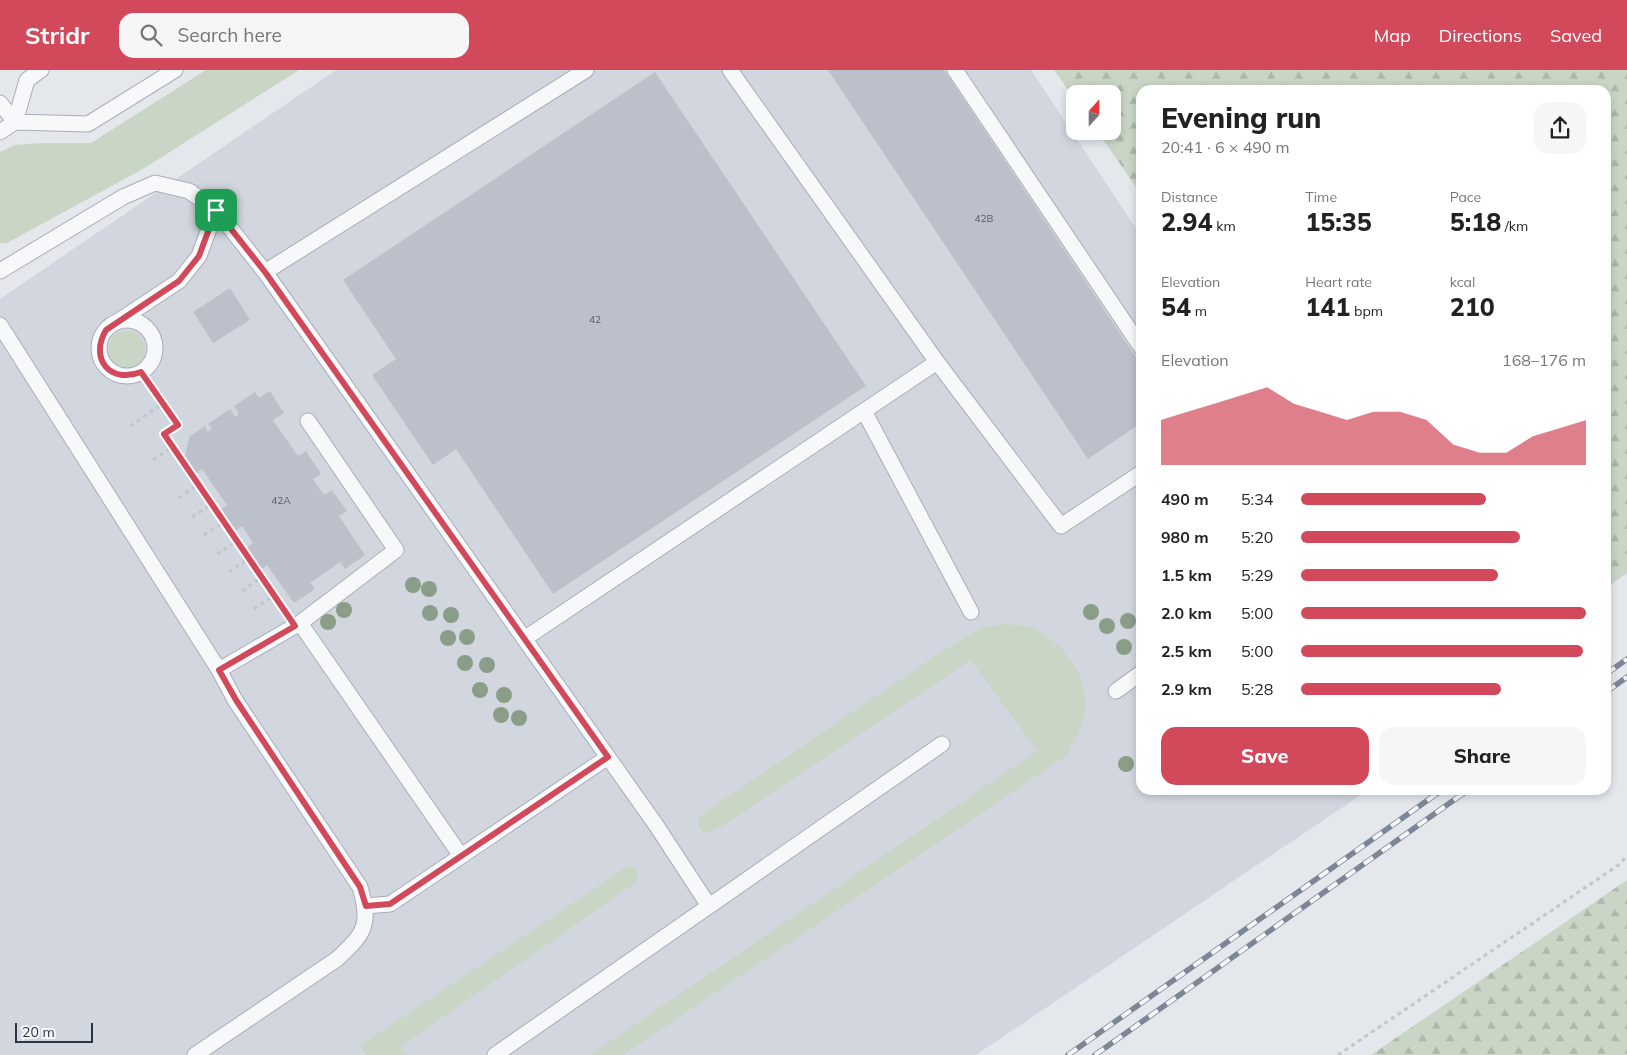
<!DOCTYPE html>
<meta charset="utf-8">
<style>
body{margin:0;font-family:Mulish,sans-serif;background:#f6f6f6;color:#222;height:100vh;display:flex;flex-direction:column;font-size:19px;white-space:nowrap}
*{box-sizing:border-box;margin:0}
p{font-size:16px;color:#767676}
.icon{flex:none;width:28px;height:28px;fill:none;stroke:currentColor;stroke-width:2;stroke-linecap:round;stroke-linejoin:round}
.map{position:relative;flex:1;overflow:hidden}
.panel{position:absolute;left:1136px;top:15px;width:475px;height:710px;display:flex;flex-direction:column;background:#fff;border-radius:15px;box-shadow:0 2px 8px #0003}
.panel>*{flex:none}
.needle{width:32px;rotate:21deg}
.tools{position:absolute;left:1066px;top:15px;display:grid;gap:10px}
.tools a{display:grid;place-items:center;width:55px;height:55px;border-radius:10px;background:#fff;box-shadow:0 2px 8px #0003;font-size:25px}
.scale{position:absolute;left:15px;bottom:12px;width:78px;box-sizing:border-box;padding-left:5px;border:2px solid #2b3445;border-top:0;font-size:14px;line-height:18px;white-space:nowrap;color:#2b3445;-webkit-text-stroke:4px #f4f6f9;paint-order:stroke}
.pin{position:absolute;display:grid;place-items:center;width:42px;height:42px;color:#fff;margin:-21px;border-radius:10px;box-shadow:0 2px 8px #0006}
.round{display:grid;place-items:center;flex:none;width:52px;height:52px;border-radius:15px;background:#f6f6f6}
.summary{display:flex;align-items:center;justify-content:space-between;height:85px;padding:0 25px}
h1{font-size:28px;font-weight:800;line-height:38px}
.metrics{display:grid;grid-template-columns:repeat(3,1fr);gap:8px;height:85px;padding:5px 25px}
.metrics div{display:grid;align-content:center}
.metrics b{font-size:25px;font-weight:800}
.metrics small{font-size:14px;font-weight:400}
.metrics p{font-size:14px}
.chart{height:140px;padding:10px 25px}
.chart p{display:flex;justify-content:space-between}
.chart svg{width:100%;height:90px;margin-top:5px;fill:#d1495b;opacity:.7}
.button{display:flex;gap:10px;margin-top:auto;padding:10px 25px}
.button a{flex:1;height:58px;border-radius:15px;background:#d1495b;color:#fff;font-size:20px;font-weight:800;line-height:58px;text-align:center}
.button a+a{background:#f6f6f6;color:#222}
ul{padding:0 25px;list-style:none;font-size:16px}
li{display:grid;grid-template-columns:80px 60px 1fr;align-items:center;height:38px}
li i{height:12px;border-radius:6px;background:#d1495b}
header{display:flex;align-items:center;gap:30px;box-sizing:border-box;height:70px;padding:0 25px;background:#d1495b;color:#fff}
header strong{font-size:24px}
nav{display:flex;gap:28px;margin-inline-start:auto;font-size:18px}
.search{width:350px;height:45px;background:#f6f6f6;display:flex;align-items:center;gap:12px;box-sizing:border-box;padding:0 18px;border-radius:15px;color:#767676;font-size:19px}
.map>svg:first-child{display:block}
</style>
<header>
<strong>Stridr</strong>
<div class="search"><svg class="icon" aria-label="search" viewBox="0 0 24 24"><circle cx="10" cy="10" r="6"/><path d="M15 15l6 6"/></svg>Search here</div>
<nav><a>Map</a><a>Directions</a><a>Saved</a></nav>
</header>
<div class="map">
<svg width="1627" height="985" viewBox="0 0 1627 985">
<defs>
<pattern id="forest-firs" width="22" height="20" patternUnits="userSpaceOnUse" patternTransform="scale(1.25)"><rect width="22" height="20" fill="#c9d6c5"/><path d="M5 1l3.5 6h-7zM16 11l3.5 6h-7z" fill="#adb8ab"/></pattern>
</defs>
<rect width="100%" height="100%" fill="#e4e7ec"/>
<!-- built -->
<path fill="#d2d6de" d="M 336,0 L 1031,0 L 1141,166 L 1141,720 L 1368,720 L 976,985 L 0,985 L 0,229 Z"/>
<!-- green -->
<path fill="#c9d6c5" d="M 206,0 L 299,0 L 143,99 L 7,173 L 0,173 L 0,82 L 15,75 L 41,73 L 91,73 Z
M109 279a18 18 0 1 1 36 0a18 18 0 1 1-36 0Z
M 1005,554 C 1013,555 1024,555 1032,558 C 1050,565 1073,587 1080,606 C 1085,619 1086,634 1083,647 C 1081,661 1072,674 1066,686 L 623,985 L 590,985 L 1037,681 L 971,590 L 724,755 L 712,761 L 704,763 C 697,757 697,753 701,745 L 941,582 L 982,558 Z
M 628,796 C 634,797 637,800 638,806 L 635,813 L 400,977 L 405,985 L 366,985 L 360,976 Z"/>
<!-- forest -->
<path fill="url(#forest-firs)" d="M 1054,0 L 1627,0 L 1627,503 L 1606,518 L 1606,20 L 1141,20 L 1141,124 L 1097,61 L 1112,61 L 1112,24 L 1075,24 L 1075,29 Z
M 1627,810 L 1627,985 L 1371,985 Z"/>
<!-- building -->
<path fill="#bbc0ca" d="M 828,0 L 944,0 L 1141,295 L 1141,353 L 1088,389 Z
M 655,2 L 866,316 L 553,524 L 456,379 L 433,395 L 372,305 L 396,289 L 343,210 Z
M 230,218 L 250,250 L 213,273 L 193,242 Z
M 270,321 L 284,343 L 273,350 L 298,386 L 306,381 L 321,404 L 313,409 L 324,425 L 332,420 L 347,441 L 339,446 L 365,485 L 345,499 L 340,492 L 310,513 L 315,519 L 294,533 L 267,495 L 261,500 L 246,478 L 253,473 L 242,456 L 235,461 L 220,440 L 227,435 L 202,399 L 196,403 L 185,387 L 189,367 L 205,356 L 208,362 L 212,359 L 208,354 L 230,339 L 235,347 L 239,344 L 234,336 L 255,322 L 259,328 Z"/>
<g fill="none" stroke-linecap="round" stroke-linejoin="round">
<defs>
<path id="lane" d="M 730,0 L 937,292 L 1061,456 L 1141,403
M 955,0 L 1141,277
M 0,33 L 15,52
M 15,52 L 27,10 L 41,0
M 0,62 L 15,52 L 88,54 L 175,0
M 0,201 L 123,127 L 155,113 L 189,121 L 216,140 L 265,202 L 656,755 L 709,836
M 265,202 L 586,0
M99 278a28 28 0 1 1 56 0a28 28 0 1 1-56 0Z
M 117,252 L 179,211 L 199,186 L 216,140
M 0,255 L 219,600 L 235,630 L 360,817 C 371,855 365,863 337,889 L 195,985
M 864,341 L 971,542
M 300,553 L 396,480 L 308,351
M 524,569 L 937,292
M 219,600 L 300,553 L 461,786
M 1116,621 L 1141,603
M 365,836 L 390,834 L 608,687
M 495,985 L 942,674"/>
</defs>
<!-- lane casing -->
<use href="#lane" stroke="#a9aeb7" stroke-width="17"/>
<!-- path -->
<path stroke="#c2c5cb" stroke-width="3" stroke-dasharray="4 4" stroke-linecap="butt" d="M 141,302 L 178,355 L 164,364 L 284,538
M 130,356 L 163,333
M 153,390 L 173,377
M 179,428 L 198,414
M 192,447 L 212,434
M 204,465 L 224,452
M 217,484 L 237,471
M 229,502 L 249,488
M 242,521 L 262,507
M 254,539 L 275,525
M 1338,985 L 1620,794 L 1627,785"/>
<!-- lane -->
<use href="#lane" stroke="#f7f8fa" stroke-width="15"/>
<defs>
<path id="rail" d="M 1606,604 L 1627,589
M 1606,622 L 1627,607
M 1068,985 L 1442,720
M 1095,985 L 1468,720"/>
</defs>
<!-- rail casing -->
<use href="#rail" stroke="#7d8696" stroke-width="5.5"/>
<!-- rail -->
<use href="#rail" stroke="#f4f6f9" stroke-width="4" stroke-dasharray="11" stroke-linecap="butt"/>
</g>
<!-- trees -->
<g fill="#899d89">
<circle cx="413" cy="515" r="8"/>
<circle cx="429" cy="519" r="8"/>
<circle cx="344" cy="540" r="8"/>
<circle cx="1091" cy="542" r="8"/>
<circle cx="430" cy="543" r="8"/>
<circle cx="451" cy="545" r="8"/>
<circle cx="1128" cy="551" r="8"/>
<circle cx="328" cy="552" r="8"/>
<circle cx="1107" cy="556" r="8"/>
<circle cx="467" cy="567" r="8"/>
<circle cx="448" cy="568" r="8"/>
<circle cx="1124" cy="577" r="8"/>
<circle cx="465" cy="593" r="8"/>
<circle cx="487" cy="595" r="8"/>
<circle cx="480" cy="620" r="8"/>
<circle cx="504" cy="625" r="8"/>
<circle cx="501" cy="645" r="8"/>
<circle cx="519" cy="648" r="8"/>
<circle cx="1126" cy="694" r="8"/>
</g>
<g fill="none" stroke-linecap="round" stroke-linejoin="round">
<defs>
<path id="route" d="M 216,140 L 265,202 L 608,687 L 390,834 L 366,836 L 360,817 L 236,630 L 219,600 L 295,556 L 164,364 L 178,355 L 141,302 C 110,314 89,289 106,260 L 179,211 L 199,186 Z"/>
</defs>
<!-- route casing -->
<use href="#route" stroke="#fff" stroke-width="10"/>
<!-- route -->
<use href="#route" stroke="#d1495b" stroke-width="6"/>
</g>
<g text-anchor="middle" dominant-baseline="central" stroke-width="4.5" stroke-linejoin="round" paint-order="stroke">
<!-- number labels -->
<g font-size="10" fill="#4f5766">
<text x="984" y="148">42B</text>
<text x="595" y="249">42</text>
<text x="281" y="430">42A</text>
</g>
</g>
</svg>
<div class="tools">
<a><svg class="needle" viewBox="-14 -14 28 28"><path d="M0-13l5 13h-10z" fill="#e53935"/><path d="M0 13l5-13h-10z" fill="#767676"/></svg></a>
</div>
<div class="scale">20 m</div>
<div class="pin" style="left:216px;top:140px;background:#1e9e55"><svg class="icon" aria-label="arrive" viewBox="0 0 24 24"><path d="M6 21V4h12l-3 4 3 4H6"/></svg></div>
<section class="panel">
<div class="summary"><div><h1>Evening run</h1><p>20:41 · 6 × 490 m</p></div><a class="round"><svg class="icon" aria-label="share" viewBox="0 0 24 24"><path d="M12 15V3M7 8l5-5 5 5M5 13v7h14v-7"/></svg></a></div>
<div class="metrics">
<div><p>Distance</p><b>2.94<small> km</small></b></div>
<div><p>Time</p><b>15:35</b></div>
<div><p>Pace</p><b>5:18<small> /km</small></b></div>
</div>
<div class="metrics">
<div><p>Elevation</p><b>54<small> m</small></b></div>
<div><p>Heart rate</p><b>141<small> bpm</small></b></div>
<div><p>kcal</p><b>210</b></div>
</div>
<div class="chart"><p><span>Elevation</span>168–176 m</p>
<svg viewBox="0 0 160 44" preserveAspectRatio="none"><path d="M0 44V22L10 18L20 14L30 10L40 6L50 14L60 18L70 22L80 18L90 18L100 22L110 34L120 38L130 38L140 30L150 26L160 22V44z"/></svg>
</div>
<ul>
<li><b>490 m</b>5:34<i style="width:65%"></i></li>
<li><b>980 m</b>5:20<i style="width:77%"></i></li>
<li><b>1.5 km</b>5:29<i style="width:69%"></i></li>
<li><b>2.0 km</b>5:00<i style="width:100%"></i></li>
<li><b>2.5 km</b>5:00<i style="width:99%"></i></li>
<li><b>2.9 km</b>5:28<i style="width:70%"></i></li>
</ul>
<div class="button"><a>Save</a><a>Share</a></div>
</section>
</div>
